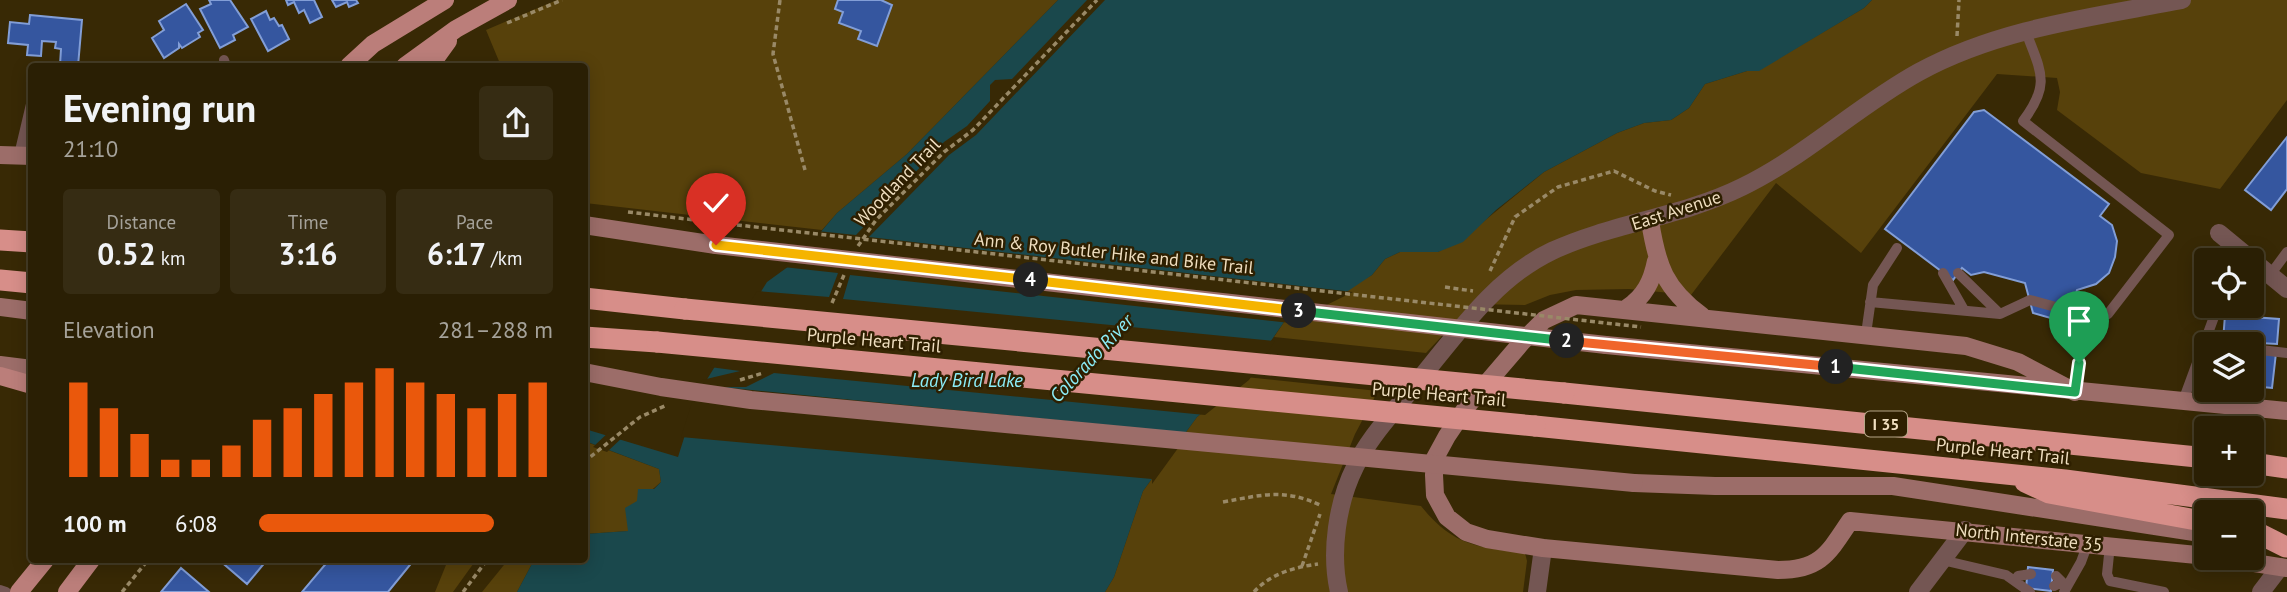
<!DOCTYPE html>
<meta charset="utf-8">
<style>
body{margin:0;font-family:"PT Sans",sans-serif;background:#362c13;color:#f1f3f6;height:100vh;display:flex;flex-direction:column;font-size:26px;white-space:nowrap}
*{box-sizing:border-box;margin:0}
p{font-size:23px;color:#a5a29a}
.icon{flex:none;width:38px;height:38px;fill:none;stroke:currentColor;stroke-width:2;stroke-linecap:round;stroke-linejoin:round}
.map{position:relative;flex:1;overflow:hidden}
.details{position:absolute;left:28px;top:63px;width:560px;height:500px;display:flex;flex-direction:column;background:#2a1f04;border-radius:7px;box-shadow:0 4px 18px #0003,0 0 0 2px #463d26}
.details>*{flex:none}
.fabs{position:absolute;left:2194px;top:248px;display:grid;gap:14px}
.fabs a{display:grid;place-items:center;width:70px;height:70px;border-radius:7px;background:#2a1f04;box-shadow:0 4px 18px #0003,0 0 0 2px #463d26;font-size:35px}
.pin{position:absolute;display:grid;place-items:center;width:60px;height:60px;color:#fff;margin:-72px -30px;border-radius:50% 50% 50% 0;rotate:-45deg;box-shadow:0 0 7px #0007}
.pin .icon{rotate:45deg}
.km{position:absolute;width:35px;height:35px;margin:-18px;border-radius:50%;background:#222;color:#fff;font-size:19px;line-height:35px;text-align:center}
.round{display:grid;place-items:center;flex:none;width:74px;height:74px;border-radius:7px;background:#362c13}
.summary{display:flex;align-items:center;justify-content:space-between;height:119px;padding:0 35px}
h1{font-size:38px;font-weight:700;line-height:52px}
.metrics{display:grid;grid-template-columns:repeat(3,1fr);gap:10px;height:119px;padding:7px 35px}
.metrics div{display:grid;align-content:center;border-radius:7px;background:#362c13;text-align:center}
.metrics b{font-size:30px;font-weight:700}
.metrics small{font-size:19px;font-weight:400}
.metrics p{font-size:19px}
.chart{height:196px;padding:14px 35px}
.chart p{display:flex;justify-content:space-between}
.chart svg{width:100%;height:126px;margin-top:7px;stroke:#ea580c;stroke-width:6}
ul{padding:0 35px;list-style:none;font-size:23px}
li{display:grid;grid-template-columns:112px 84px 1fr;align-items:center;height:52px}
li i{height:18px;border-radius:9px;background:#ea580c}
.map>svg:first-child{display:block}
</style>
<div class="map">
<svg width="2287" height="592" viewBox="0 0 2287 592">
<rect width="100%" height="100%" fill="#382905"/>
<!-- green -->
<path fill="#57410b" d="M 557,0 L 1058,0 L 907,154 L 837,213 L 822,230 L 585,203 L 584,66 L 501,66 L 486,30 Z
M 1872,0 L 2287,0 L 2287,100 L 2220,189 L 2141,173 L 2057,110 L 2060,92 L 2057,78 L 1997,74 L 1861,253 L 1776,183 L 1691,295 L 1629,289 L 1576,290 L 1550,295 L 1525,305 L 1472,304 L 1426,353 L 1274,337 L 1284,322 L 1372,275 L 1385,259 L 1400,252 L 1438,252 L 1472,231 L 1544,172 L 1617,133 L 1644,123 L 1671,120 L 1689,108 L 1705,84 L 1747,71 L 1759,70 L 1864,8 Z
M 1246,377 L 1378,391 L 1355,434 L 1331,494 L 1421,506 C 1453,546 1477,547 1525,553 L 1527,561 L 1523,592 L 1105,592 L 1114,577 L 1143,491 L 1197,417 Z
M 584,441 L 659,469 L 661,482 C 644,497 629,506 628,531 L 585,534 Z
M 448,560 L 476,560 L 453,592 L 435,592 Z
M 508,560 L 534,560 L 517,592 L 482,592 Z"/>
<!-- water -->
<path fill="#1a484c" d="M 1058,0 L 1872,0 L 1864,8 L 1759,71 L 1747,71 L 1705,84 L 1689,108 L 1671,120 L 1644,123 L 1617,133 L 1544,172 L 1496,210 L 1463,242 L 1438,252 L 1400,252 L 1385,259 L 1372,275 L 1348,291 L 1284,322 L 1246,377 L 1197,417 L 1143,491 L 1114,577 L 1105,592 L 517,592 L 534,560 L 584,560 L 585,534 L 628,531 L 625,508 L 637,501 L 638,489 L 654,489 L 661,482 L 659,469 L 585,441 L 585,429 L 678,457 L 698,394 L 767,282 L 796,261 L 837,213 L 907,154 Z"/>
<!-- pier -->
<path fill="#382905" d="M 1087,0 L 1105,0 L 976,135 L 949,155 L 869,237 L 1353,292 L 1290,323 L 850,275 L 843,299 L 1275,341 L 1249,380 L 1205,415 L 774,373 L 746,387 L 722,387 L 1189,433 L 1152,484 L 1152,479 L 681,437 L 695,393 L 702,380 L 740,371 L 710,367 L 757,291 L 829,297 L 838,273 L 783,267 L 794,259 L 817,231 L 856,235 L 944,142 L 967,126 L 990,101 L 990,85 L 995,80 L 1012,79 Z
M 610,431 L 624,436 L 607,452 L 593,447 Z"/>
<!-- building -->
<path fill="#35569f" stroke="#829ed7" stroke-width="2" d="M 209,0 L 230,0 L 248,27 L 233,35 L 235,40 L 220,48 L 200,9 L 211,4 Z
M 286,0 L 314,0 L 322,17 L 310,23 L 304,10 L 299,13 L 294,2 L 288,5 Z
M 332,0 L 356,0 L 358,3 L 349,7 L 347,2 L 336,7 Z
M 838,0 L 881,0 L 892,5 L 877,46 L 858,39 L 861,31 L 839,23 L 843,12 L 835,9 Z
M 186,4 L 203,30 L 198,33 L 200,37 L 182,48 L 179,44 L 179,48 L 164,58 L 152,38 L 164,30 L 159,21 Z
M 266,11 L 270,20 L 274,18 L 279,26 L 282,25 L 289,39 L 268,51 L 251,19 Z
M 30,15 L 82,20 L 78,66 L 60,65 L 61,49 L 55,48 L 56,42 L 42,41 L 41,56 L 27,55 L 28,45 L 8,43 L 10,22 L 29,24 Z
M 1984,110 L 2109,204 L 2100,216 L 2112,225 L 2117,241 L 2115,257 L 2109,273 L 2096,284 L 2077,290 L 2068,323 L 2033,313 L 2025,283 L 1984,272 L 1971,275 L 1962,268 L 1953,280 L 1885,229 L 1974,112 Z
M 2287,137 L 2287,189 L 2271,210 L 2245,190 Z
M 2225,315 L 2279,319 L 2277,344 L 2223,341 Z
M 2252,351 L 2276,353 L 2272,388 L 2252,386 Z
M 219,560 L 267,560 L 247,584 Z
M 329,560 L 414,560 L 388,592 L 302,592 Z
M 2028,567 L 2053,570 L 2051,591 L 2026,588 Z
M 181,568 L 209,592 L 161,592 Z"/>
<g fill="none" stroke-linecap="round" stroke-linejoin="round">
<!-- path -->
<path stroke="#998967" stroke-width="3.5" stroke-dasharray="5 3.5" stroke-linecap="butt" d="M 780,0 L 773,54 L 805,170
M 507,23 L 562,0
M 1957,36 L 1959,0
M 628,212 L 720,223
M 858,246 L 876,220 L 944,152 L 973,130 L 1097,0
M 1490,271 L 1515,217 L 1558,187 L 1614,171 L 1655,191 L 1671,195
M 1445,287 L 1473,291
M 832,303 L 844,275
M 740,380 L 763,373
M 584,462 L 640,417 L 667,405
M 1223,502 C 1262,495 1285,488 1322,506
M 1302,566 L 1320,514
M 122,592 L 148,560
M 463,592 L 487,560
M 1254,592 C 1270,574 1295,567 1318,564"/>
<!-- service -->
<path stroke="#745653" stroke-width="10" d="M 2026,32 C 2041,72 2051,84 2023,121 L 2169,235 L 2108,314 L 2097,318 L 2085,315 L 2075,392
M 224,60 L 226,66
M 19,155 L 32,100
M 1943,273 L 1964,310
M 1958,273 L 2000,314
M 2270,275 L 2287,252
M 1870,302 L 2000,314 L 2030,300 L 2085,315
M 1866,334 L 1873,285 L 1897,248
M 2252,349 L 2287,353
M 2183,401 L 2218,306
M 2110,545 L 2107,574 L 2110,581 L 2164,592
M 1942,560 L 2006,575 L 2030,592
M 2018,576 L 2031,574
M 2054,586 L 2062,582 L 2056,576
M 0,590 L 6,592
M 2064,592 L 2081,562 L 2088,543"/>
<!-- minor -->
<path stroke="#745653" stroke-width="18" d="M 2219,233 L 2287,289
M 1339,592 C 1330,553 1337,503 1355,467 C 1369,437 1394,412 1414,386 C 1455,337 1493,279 1552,251 C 1613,223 1681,217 1742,187 C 1806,156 1857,106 1919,72 C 1999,28 2094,17 2182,0
M 1537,592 L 1543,548
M 1918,592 L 1965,530
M 2261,592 L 2280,567"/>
<!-- secondary -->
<path stroke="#9c6d69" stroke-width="18" d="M 0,155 L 32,156
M 1650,221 C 1657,266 1665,289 1702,316
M 584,225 L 716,245
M 0,307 L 32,311
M 1627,308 C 1645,296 1652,281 1656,261
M 1606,345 L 2287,411
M 0,365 L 32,369
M 2075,392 L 2018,362 L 1966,346 L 1576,305 L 1544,320 L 1522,342 L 1468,405 L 1447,436 L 1435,458 L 1434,475 L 1435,495 L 1447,517 L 1466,532 L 1487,539 L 1543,548 L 1778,570 C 1820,570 1828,554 1850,521 L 2207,556
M 1634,483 L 1715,486 L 1893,486 L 2207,534
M 2222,558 L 2287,568"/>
<!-- primary -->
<path stroke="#bb7e7a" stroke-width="18" d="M 349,66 L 373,44 L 445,0
M 405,66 L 456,29 L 508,0
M 430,66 L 448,41
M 0,376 L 32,385
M 19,592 L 45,560
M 67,592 L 91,560"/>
<!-- motorway -->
<path stroke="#d78e89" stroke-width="21" d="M 0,240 L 32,242
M 0,280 L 32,283
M 584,298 L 685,309
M 584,337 L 657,342
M 1564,393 L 2207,458
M 1535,426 L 2065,480 L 2287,509
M 2252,463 L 2287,468
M 2025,482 L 2049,493 L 2207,522
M 2252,530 L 2286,547"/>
<!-- path-bridge -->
<path stroke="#998967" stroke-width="3.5" stroke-dasharray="5 3.5" stroke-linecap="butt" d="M 720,223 L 1641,327"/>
<!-- secondary-bridge -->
<path stroke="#9c6d69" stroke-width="18" d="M 716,245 L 1606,345
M 584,372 L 661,387 L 751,400 L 1634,483"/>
<!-- motorway-bridge -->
<path stroke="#d78e89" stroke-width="21" d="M 685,309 L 1564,393
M 657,342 L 1535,426"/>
</g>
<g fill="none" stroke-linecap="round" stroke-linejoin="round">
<defs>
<path id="split-1" d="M 1836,367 L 2075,392 L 2079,363"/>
<path id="split-2" d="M 1567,341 L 1836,367"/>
<path id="split-3" d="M 1299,311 L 1567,341"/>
<path id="split-4" d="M 1031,280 L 1299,311"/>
<path id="split-5" d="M 716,245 L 1031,280"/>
</defs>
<!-- split-1 casing -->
<use href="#split-1" stroke="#fff" stroke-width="14"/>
<!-- split-2 casing -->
<use href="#split-2" stroke="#fff" stroke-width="14"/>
<!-- split-3 casing -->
<use href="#split-3" stroke="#fff" stroke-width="14"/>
<!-- split-4 casing -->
<use href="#split-4" stroke="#fff" stroke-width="14"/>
<!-- split-5 casing -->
<use href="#split-5" stroke="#fff" stroke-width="14"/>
<!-- split-1 -->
<use href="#split-1" stroke="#22a559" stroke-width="9"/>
<!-- split-2 -->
<use href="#split-2" stroke="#f0652b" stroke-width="9"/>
<!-- split-3 -->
<use href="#split-3" stroke="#22a559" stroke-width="9"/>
<!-- split-4 -->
<use href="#split-4" stroke="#f5b400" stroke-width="9"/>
<!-- split-5 -->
<use href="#split-5" stroke="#f5b400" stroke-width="9"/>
</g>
<g text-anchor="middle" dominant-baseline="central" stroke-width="5" stroke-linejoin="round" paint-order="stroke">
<!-- shield labels -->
<rect fill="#2e1f00" stroke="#b5a586" stroke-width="2" x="1865" y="411.5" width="42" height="25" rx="5"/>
<g font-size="16" font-weight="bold" fill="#efdebf">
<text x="1886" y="424">I 35</text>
</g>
<!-- street labels -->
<g font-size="18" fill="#efdebf" stroke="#2e1f00">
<text transform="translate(897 182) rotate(-46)">Woodland Trail</text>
<text transform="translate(1676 210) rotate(-18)">East Avenue</text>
<text transform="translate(1114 253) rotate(6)">Ann &amp; Roy Butler Hike and Bike Trail</text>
<text transform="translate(874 340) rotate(5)">Purple Heart Trail</text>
<text transform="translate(1439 394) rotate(5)">Purple Heart Trail</text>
<text transform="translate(2003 451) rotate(6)">Purple Heart Trail</text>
<text transform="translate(2029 537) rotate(6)">North Interstate 35</text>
</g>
<!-- water labels -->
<g font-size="19" font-style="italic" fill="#8ceef8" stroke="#2e1f00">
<text transform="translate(1091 358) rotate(-47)">Colorado River</text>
<text x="967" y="380">Lady Bird Lake</text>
</g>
</g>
</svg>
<div class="fabs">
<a><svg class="icon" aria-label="locate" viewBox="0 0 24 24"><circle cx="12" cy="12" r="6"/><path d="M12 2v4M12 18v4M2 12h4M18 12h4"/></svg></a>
<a><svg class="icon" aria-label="layers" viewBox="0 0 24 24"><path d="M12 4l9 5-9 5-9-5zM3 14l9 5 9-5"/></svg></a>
<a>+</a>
<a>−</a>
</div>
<div class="pin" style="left:2079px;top:363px;background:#1e9e55"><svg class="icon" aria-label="arrive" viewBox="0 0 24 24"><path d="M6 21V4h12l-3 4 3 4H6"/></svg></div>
<div class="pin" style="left:716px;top:245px;background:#d93025"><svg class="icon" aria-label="check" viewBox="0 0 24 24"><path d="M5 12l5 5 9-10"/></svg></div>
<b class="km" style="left:1836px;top:367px">1</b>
<b class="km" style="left:1567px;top:341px">2</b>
<b class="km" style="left:1299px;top:311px">3</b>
<b class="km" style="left:1031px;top:280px">4</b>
<section class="details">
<div class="summary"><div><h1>Evening run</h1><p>21:10</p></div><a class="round"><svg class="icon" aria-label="share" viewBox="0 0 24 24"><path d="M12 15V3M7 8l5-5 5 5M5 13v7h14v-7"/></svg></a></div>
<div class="metrics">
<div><p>Distance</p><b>0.52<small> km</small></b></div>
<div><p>Time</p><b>3:16</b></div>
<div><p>Pace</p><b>6:17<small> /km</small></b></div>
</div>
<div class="chart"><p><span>Elevation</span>281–288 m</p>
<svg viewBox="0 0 160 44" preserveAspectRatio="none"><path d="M5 44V11M15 44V20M25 44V29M35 44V38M45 44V38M55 44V33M65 44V24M75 44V20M85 44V15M95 44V11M105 44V6M115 44V11M125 44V15M135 44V20M145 44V15M155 44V11"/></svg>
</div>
<ul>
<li><b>100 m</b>6:08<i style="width:80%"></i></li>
</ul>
</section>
</div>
